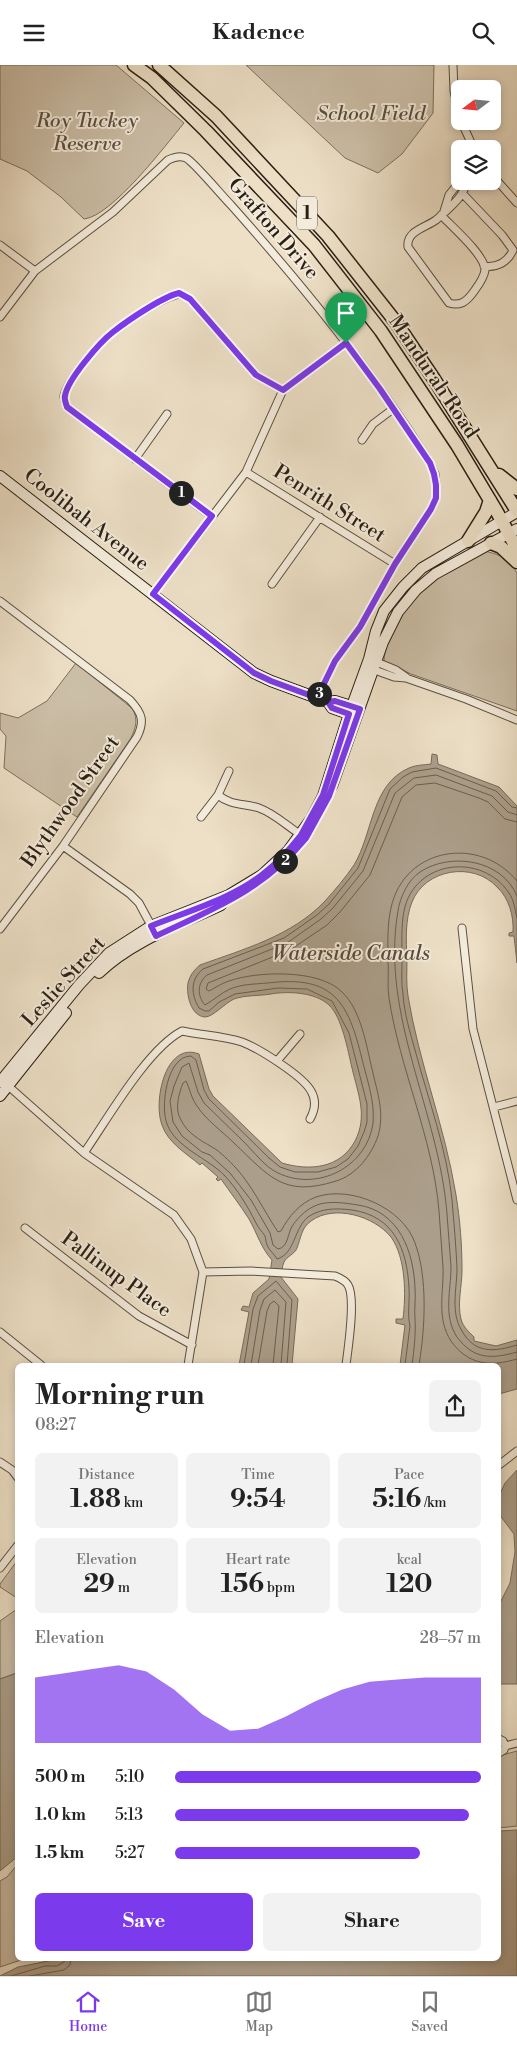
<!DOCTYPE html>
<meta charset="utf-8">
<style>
body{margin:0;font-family:"Libre Bodoni",serif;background:#f2f2f2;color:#222;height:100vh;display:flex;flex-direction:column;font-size:19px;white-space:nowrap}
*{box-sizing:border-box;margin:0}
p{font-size:16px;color:#767676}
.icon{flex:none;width:28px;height:28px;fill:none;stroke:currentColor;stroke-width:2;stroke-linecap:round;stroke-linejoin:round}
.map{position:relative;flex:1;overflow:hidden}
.drawer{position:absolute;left:15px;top:1298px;width:486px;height:598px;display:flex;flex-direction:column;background:#fff;border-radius:8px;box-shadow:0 2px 8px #0003}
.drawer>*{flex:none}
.needle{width:32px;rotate:254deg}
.tools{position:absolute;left:451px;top:15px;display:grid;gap:10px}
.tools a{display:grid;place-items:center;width:50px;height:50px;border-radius:8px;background:#fff;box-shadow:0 2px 8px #0003;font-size:25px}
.pin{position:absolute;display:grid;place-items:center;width:42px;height:42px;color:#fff;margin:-51px -21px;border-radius:50% 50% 50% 0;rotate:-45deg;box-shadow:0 0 5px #0007}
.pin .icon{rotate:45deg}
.km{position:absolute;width:25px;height:25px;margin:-12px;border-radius:50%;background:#222;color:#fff;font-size:14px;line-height:25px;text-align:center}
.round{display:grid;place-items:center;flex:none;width:52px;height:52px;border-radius:8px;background:#f2f2f2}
.summary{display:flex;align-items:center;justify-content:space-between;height:85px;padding:0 20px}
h1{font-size:28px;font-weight:800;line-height:38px}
.figures{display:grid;grid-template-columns:repeat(3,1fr);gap:8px;height:85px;padding:5px 20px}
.figures div{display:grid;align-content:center;border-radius:8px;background:#f2f2f2;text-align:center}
.figures b{font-size:25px;font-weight:800}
.figures small{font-size:14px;font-weight:400}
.figures p{font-size:14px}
.chart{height:140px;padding:10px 20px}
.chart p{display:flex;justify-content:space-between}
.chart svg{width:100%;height:90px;margin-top:5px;fill:#7c3aed;opacity:.7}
.cta{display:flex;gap:10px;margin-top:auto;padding:10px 20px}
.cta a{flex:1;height:58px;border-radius:8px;background:#7c3aed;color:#fff;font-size:20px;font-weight:800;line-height:58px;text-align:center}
.cta a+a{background:#f2f2f2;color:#222}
ul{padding:0 20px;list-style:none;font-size:16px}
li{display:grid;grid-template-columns:80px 60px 1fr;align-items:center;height:38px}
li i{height:12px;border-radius:6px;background:#7c3aed}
header{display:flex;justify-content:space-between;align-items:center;height:65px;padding:0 20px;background:#fff;font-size:22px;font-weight:800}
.dock{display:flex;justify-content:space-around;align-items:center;height:70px;border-top:1px solid #e0e0e0;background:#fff;font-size:14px;color:#767676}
.dock a{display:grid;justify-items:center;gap:2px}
.dock .on{color:#7c3aed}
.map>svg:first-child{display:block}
</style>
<header><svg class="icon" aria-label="menu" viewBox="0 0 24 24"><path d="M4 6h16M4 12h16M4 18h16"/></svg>Kadence<svg class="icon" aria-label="search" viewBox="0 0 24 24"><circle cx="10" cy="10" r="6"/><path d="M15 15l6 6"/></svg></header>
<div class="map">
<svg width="517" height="1911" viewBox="0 0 517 1911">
<rect width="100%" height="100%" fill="#ede0c7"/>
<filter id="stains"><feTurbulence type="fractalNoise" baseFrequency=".004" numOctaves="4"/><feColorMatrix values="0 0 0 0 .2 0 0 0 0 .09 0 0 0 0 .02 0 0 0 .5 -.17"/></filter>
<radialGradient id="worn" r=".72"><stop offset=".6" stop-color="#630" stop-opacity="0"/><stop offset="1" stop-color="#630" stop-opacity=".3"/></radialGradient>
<!-- green -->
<path fill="#ccbfa8" stroke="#7b6f5e" d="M 0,0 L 116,0 L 184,58 C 165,81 112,151 84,154 L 61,132 L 27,106 L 0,94 Z
M 246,0 L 434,0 L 433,48 L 402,89 L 378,108 L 345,93 Z
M 485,486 C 503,491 507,492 517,508 L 517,646 L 411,609 L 384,596 C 384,585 389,576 393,566 C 412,521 444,508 485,486 Z
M 76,598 L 133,644 C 138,655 136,662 131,673 L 77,752 L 4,703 L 6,671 L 0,664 L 0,648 L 18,653 L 47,636 Z
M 17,1496 L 17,1533 L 0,1522 L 0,1519 Z
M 17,1544 L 17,1608 L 0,1614 L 0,1556 Z
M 517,1686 L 517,1761 L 499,1763 L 499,1691 Z
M 17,1800 L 18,1892 L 27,1893 L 0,1902 L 0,1816 L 7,1812 Z"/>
<!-- water -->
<path fill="#ab9e8a" stroke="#776b5a" d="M 432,689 L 437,690 L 438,699 L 499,722 L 517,741 L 517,898 L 514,871 L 509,871 L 509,868 L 513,867 C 514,851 509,833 497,822 C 473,796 425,804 412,837 C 405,854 406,876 407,893 C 407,906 406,919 408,931 C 419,998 445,1062 456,1130 C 460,1154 462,1181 462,1205 C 462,1221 457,1239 461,1254 C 463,1262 469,1267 474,1272 L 474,1276 L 496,1281 L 517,1275 L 517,1324 L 499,1329 L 499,1300 L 400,1300 L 405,1260 L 396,1258 L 396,1254 L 403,1254 C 406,1230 406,1193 391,1172 C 374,1151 334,1139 311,1156 C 301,1163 301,1173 297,1183 C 295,1189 287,1191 284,1197 C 282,1201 282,1208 281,1212 L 298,1234 L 292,1300 L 239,1300 L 249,1247 L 241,1245 L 243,1241 L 249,1242 L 253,1228 L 269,1214 L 272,1195 C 261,1183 257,1168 249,1154 C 240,1140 230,1127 221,1114 L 218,1116 L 216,1114 L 218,1112 L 202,1098 L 200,1100 C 186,1088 168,1078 162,1060 C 153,1037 165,976 199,989 L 209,1024 L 213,1031 L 282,1098 C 309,1106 340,1104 355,1076 C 368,1051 358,1029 352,1003 C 348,986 342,952 329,940 C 315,927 288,926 271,929 C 259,931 245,930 234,934 C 225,938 213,952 205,952 C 191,951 186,930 188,918 C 190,910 194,905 200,900 C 244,884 292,871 325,836 C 335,825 346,812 354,800 C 373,769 371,719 409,703 C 415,700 424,700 431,699 Z
M 517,1405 L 517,1619 L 499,1619 L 499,1540 L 510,1518 L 515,1487 L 514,1469 L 499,1449 L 499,1431 L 505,1418 Z
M 17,1608 L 17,1792 L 0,1806 L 0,1614 Z
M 517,1765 L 517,1911 L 0,1911 L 18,1902 L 68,1892 L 499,1892 L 499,1766 Z"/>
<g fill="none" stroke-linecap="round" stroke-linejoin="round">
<!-- shore -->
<path stroke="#6a5e4e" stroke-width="1" d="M 517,816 C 480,770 404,782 391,843 C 387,860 388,878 388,895 C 389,908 387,921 389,933 C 400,1005 433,1073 439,1146 C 440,1165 442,1183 443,1202 C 444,1227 436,1253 451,1276 C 468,1300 490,1302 517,1294
M 517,831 C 502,794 450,787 420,807 C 408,815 400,832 398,846 C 380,951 439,1046 447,1149 C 448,1167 450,1184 451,1202 C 451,1225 443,1251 457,1272 C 474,1295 492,1294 517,1287
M 517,853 C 515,845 514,835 509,828 C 482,787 414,795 404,846 C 401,862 402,879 402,895 C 402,906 401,918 403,929 C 404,948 410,967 415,985 C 428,1034 447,1084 452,1135 C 454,1158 456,1181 457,1203 C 457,1224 450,1247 462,1266 C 475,1289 494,1287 517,1280
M 244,1300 L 253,1244 L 258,1231 L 276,1216 L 292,1235 L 287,1300
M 251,1300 L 260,1245 L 264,1234 L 275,1225 L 286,1237 L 281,1300
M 258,1300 L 267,1246 L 270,1239 L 274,1236 L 279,1241 L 273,1300
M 405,1300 L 410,1261 C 407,1249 410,1235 409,1223 C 407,1184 394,1151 352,1145 C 336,1143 321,1143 308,1152 C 294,1163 295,1189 277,1194 C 275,1190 270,1186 268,1182 C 266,1179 266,1174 265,1171 C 262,1166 258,1163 256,1158 C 248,1142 238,1125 225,1111 C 208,1093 176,1083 167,1059 C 160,1041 167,991 191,991 L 196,995 L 204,1025 L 209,1034 L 269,1093 L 280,1102 L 295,1107 L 318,1107 L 336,1102 L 348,1094 L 358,1081 L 364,1067 L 367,1057 L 367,1039 L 349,968 L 332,936 L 307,924 L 278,923 L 235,929 L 219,937 L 209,946 L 205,946 L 199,943 C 191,929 190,915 203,904 L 284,873 L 317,850 L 329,839 L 358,803 L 390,724 L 403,712 L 412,707 L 436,703 L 496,726 L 512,742 L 517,743
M 412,1300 C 414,1285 416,1269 415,1254 C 414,1244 416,1234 415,1224 C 414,1187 399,1146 358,1140 C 345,1138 332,1136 320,1139 C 309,1142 299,1151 293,1160 C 287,1168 289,1182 278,1184 L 273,1180 L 270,1168 L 251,1135 L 230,1108 L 210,1090 L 202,1087 L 182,1071 L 173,1057 L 170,1036 L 174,1021 L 182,1002 L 189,998 L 198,1027 L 204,1038 C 217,1051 231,1064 244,1077 C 254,1087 265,1102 278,1108 C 318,1127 367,1102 373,1058 C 375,1036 367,1015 362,994 C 348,936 333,910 268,918 C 256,919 242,919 230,924 C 221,928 214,935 205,940 C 197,931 197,918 207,910 L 287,878 L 321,854 L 333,843 L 363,806 L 395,728 L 414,713 L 436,710 L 492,731 L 508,747 L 517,750
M 419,1300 C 425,1264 428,1213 415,1178 C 403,1143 351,1120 316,1132 C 300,1138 289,1151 281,1166 L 278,1167 C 264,1146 253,1122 236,1103 C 229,1096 221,1087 212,1082 C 200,1075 187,1068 181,1055 C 174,1044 179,1029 183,1018 L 186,1016 C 190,1024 191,1033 197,1041 C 206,1055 222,1066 234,1078 C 269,1111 283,1133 336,1116 C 356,1110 371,1091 378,1071 C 385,1047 377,1027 372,1004 C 366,979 361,945 342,927 C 320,904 257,906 229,916 C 222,918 215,923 209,926 L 206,924 L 208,918 L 290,885 L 327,860 L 340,847 L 370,810 L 402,732 L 416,720 L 435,718 L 479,733 L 488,737 L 505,754 L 517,757
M 11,1911 L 45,1901 L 57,1901 L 64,1897 L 65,1892
M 30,1911 L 64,1905 L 70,1900 L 71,1892"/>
<defs>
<path id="street" d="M 453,0 L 454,26 L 460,53
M 461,56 L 474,84
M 492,110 L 517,138
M 462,128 L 502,170 L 513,185 C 508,197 497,203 484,201
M 444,146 L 449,130 L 460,116
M 441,150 C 451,161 485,190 485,205 C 484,214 477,222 472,229 C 465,238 459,241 449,238 L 408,182 C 406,166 425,163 436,155 C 444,148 455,139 461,130 C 464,125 466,120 469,116
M 0,180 L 35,206
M 0,252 L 35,206 L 113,147 L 168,95 C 174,92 180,90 186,93 C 193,96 223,132 231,140 C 303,221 372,305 430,398 L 435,409 L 436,420 L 436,433 L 431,444 L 395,499 L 360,562 L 335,596 L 317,633
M 362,375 L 373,359 L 393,344
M 135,394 L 167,349
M 246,407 L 395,499
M 211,451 L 67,342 C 66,339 64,335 64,331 C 67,315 100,277 113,267 C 127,256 162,232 179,229 L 190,234 L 256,310 L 283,325
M 272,519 L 320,452
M 153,529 L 246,407 L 283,325 L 346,278
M 0,536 L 130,635 C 142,648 145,656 137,672 L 63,781 L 0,864
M 374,596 L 396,605 L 406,612
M 369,603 L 394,612 L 406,613 L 466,634 L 517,655
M 218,730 C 231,741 244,738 259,743 C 276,749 290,764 306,773
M 201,752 L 218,730 L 229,706
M 63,781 L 130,829 L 139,838 L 153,864
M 462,863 L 473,964 L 517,1135
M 277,996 L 300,969
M 6,1019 L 84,1088 L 174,1150 L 191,1174 L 203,1207 L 188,1300
M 494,1042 L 517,1036
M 84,1088 C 107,1055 147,984 182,966 C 201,970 224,971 242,977 C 258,983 303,1011 311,1026 C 317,1036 315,1045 310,1054
M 25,1163 L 139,1251 L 192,1280
M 203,1207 L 250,1206 L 335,1211 C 340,1213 345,1215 348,1220 C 356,1233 348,1284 346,1300
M 0,1267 L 41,1300
M 0,1397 L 12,1405 L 18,1413
M 499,1400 L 517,1386
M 0,1503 L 18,1480
M 499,1674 L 503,1676 L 505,1681 L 504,1685 L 499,1688
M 505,1681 L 517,1678"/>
<path id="secondary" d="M 0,411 L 254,608 L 271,616 L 328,637 L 335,636 L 357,643
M 328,637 L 332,643 L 355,651
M 332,721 L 383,577 L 398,547 L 416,525 L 435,509 L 517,464
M 99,908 C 132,876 181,859 221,840
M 0,1017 L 79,920 L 109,888 L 151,861 L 229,830 L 262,810 L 288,786 L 311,754 L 323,731 L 349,649 L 369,594 L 376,566 L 384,546 L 403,522 L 422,503 L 517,447
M 0,1031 L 66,948"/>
<path id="highway" d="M 134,0 L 152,13 L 206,66 L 314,180 L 381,266 L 457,380 L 497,447 L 517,484
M 159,0 L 216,51 L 328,171 L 395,256 L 434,314 L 517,446
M 499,410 L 517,424
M 468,476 L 486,447 L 490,435
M 491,478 L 501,482 L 517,497"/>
</defs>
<!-- street casing -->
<use href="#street" stroke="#5b4f40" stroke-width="9"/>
<!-- secondary casing -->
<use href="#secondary" stroke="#2a1f13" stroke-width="12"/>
<!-- highway casing -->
<use href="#highway" stroke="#2a1f13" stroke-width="15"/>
<!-- street -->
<use href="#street" stroke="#f3ebdb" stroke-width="7"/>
<!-- secondary -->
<use href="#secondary" stroke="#f3ebdb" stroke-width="10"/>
<!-- highway -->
<use href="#highway" stroke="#ede0c7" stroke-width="12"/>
</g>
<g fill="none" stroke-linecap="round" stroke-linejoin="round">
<defs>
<path id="route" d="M 346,278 L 283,325 L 256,310 L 190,234 L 179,228 C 162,232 127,256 113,267 C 100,277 67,315 65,331 C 64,335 66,338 67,342 L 212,451 L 153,529 L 254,608 L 271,616 L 328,637 L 332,643 L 349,649 L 323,730 L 301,770 L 306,773 C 263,825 215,843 156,871 L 151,861 C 188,846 232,834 263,809 C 277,798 290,784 301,770 L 306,773 L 329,731 L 360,644 L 335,636 L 328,637 L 317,633 L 335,596 L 360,562 L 395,499 L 431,444 L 436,433 L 436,420 L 434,409 L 430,398 L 380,324 L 346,278"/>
</defs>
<!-- route casing -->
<use href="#route" stroke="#fff" stroke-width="10"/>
<!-- route -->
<use href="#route" stroke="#7c3aed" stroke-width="6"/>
</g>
<g text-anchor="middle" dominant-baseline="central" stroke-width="4" stroke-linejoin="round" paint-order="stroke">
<!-- shield labels -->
<rect fill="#f3ebdb" stroke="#665c4f" stroke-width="1" x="297" y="131.5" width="20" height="33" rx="4"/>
<g font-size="19" font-weight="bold" fill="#2a1f13">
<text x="307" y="148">1</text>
</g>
<!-- park labels -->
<g font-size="20" font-style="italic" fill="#5b4f40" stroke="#f3ebdb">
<text x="371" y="49">School Field</text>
<text x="87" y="56">Roy Tuckey<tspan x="87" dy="23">Reserve</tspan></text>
</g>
<!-- street labels -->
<g font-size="20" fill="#2a1f13" stroke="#f3ebdb">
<text transform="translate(273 164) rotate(49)">Grafton Drive</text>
<text transform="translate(433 312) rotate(56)">Mandurah Road</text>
<text transform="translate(329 439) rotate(32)">Penrith Street</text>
<text transform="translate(86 455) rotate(38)">Coolibah Avenue</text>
<text transform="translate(71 737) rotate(-55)">Blythwood Street</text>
<text transform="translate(64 917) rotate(-48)">Leslie Street</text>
<text transform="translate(116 1210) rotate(36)">Pallinup Place</text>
</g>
<!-- water labels -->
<g font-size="21" font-style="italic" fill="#574b3d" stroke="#f3ebdb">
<text x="351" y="889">Waterside Canals</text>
</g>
</g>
<rect width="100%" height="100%" filter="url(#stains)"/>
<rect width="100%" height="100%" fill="url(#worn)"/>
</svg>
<div class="tools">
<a><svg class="needle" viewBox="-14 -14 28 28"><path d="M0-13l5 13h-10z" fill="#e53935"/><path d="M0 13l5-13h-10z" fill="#767676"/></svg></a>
<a><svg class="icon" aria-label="layers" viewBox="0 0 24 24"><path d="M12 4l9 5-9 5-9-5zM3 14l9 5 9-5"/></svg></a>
</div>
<div class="pin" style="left:346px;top:278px;background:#1e9e55"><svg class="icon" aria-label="arrive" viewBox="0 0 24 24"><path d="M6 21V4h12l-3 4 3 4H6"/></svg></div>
<b class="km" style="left:181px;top:428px">1</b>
<b class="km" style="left:285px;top:796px">2</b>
<b class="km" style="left:319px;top:629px">3</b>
<section class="drawer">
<div class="summary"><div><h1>Morning run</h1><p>08:27</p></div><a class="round"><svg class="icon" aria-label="share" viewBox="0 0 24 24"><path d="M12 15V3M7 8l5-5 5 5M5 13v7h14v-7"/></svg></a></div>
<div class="figures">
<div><p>Distance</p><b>1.88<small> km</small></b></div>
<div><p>Time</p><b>9:54</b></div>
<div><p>Pace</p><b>5:16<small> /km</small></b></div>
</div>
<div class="figures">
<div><p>Elevation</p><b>29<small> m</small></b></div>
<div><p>Heart rate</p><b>156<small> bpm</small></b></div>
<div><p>kcal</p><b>120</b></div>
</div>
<div class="chart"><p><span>Elevation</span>28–57 m</p>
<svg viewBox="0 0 160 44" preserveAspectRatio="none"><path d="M0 44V12L10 10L20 8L30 6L40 9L50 18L60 30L70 38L80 37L90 31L100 24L110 18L120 14L130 13L140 12L150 12L160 12V44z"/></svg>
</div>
<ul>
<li><b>500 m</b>5:10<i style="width:100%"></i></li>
<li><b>1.0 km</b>5:13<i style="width:96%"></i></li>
<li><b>1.5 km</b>5:27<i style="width:80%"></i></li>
</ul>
<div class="cta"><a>Save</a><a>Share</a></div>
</section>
</div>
<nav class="dock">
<a class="on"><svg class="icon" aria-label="home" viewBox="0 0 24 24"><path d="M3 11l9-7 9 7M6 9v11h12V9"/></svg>Home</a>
<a><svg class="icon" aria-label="map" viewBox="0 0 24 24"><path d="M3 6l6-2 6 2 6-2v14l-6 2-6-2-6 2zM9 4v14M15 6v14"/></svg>Map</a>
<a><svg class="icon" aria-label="saved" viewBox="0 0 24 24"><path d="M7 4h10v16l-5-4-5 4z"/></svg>Saved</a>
</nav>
